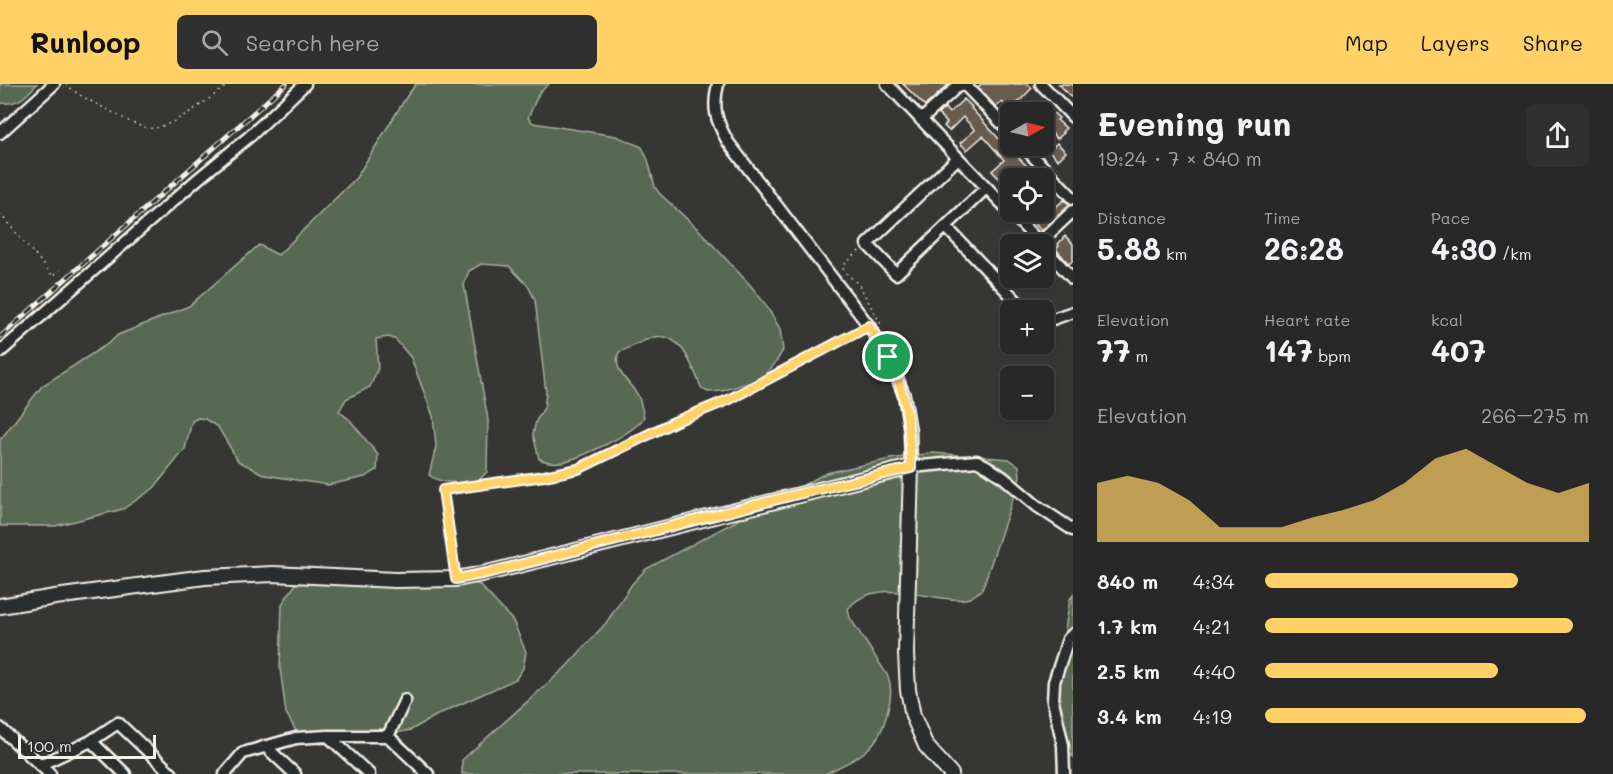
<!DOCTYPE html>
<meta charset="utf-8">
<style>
body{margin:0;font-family:Mali,sans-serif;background:#303030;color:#f1f3f6;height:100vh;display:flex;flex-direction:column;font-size:22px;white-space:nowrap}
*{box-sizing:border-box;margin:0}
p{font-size:20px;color:#a5a6a8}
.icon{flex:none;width:33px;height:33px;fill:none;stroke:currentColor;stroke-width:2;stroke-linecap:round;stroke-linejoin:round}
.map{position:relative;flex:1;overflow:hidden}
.side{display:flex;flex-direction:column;background:#282828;width:540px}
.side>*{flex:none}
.needle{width:39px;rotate:82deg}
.tools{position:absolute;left:1000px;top:18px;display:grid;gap:12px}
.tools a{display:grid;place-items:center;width:54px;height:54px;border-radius:9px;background:#282828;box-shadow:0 2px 4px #0004,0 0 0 2px #444445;font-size:30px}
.scale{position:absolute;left:18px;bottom:15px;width:138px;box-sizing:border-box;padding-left:6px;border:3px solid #f4f1e8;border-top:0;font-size:16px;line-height:21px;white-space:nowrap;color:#f4f1e8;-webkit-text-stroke:4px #2a2d2e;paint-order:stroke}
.pin{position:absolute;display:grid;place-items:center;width:51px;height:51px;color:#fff;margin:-26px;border:3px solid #fff;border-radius:50%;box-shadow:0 2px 6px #0007}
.round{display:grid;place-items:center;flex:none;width:63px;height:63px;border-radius:9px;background:#303030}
.overview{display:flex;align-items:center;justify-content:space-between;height:102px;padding:0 24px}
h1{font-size:33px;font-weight:800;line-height:45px}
.stats{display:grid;grid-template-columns:repeat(3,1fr);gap:9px;height:102px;padding:6px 24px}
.stats div{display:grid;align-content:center}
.stats b{font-size:30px;font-weight:800}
.stats small{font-size:16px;font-weight:400}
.stats p{font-size:16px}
.chart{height:168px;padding:12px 24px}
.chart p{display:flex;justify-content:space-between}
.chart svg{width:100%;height:108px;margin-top:6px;fill:#ffd166;opacity:.7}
ul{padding:0 24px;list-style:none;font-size:20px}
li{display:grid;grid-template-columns:96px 72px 1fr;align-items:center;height:45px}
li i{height:15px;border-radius:8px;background:#ffd166}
header{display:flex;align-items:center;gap:36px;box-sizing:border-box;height:84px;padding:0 30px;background:#ffd166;color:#111}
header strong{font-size:28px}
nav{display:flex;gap:33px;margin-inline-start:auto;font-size:21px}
.search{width:420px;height:54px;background:#303030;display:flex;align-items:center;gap:15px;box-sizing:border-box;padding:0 21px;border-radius:9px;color:#a5a6a8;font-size:22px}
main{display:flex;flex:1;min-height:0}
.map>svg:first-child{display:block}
</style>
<header>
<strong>Runloop</strong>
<div class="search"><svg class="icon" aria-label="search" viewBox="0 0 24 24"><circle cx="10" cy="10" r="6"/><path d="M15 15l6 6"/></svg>Search here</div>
<nav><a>Map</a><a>Layers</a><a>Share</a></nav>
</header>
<main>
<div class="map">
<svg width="1073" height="690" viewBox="0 0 1073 690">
<rect width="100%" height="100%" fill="#363635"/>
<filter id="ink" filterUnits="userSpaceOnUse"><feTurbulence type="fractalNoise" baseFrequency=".0167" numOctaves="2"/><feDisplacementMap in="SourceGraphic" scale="12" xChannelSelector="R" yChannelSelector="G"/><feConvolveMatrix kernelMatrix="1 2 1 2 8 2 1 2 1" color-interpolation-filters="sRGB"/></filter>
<g filter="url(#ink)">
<!-- green -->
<path fill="#596952" stroke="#a6ad9d" stroke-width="1.5" d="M 0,0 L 37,0 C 25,13 19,21 0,19 Z
M 416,0 L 549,0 L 539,9 L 528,34 L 533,39 L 616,52 L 642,63 L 648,76 L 655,103 L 659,109 L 699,146 L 751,202 L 766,221 L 780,245 L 783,266 L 776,278 L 767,289 L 755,297 L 722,307 L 708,308 L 702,305 C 693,286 683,248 655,253 C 643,256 630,264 619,268 C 612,286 628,296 637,310 C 641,316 642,326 644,333 C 636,349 580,374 562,378 C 555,379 546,378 539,375 L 533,350 L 536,337 L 544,324 L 546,309 L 535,216 L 528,202 L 509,182 L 481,180 L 469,187 L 464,200 L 488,336 L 487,388 L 477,398 C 462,399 441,401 429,391 L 436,362 L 433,332 L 411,274 L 396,256 L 389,253 L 376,255 L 378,284 L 370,303 L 346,315 L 339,327 L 350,336 L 378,371 L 377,386 L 365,393 L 328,401 L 265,391 L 238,377 L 218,343 L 205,335 L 198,334 L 192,337 L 185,365 L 154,404 L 123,425 L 55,442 L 0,442 L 0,356 L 42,302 L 109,259 L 118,251 L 189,222 L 259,161 L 278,171 L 356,94 L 407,12 Z
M 933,369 L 1009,375 L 1019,382 L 1020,393 L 982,506 C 978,508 974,512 970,514 C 961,517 951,515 942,514 C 911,510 870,497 848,525 L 850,534 L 888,592 C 892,604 891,613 888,625 C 880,666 859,673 825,690 L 462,690 L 462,676 L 566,583 L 606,539 L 632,500 L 646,485 L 826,389 L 890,375 Z
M 320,489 L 463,495 L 480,501 L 513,537 L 526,568 L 523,584 L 516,595 L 439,630 L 411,646 L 344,659 L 320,660 L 300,654 L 286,629 L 280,584 L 282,520 L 297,498 Z
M 1073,511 L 1073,673 L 1060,660 L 1056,627 L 1058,587 L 1070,515 Z"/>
<!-- building -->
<path fill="#685c4f" stroke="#f4f1e8" stroke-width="1.5" d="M 903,0 L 949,0 L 925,22 Z
M 981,0 L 1028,0 L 1032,4 L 1010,27 L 1002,18 L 996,23 L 978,3 Z
M 1059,0 L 1073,0 L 1073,15 Z
M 964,15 L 972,23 L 971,24 L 1010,67 L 1011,66 L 1030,85 L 1032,83 L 1044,94 L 1020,94 L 1011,85 L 1011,107 L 992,87 L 1004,76 L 983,52 L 967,66 L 960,59 L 975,46 L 963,33 L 949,47 L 944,42 L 947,39 L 938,30 L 945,24 L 949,29 Z
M 1043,19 L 1059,34 L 1057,36 L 1066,44 L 1062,48 L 1064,49 L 1057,55 L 1049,46 L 1044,50 L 1044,28 L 1039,28 L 1036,26 Z
M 1057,59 L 1066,68 L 1058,76 L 1049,67 Z
M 1064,116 L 1070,121 L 1041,147 L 1035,140 Z
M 1065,152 L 1073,160 L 1073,176 L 1069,180 L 1056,165 L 1059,162 L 1058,160 Z"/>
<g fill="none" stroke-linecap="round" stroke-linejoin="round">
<defs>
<path id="minor" d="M 718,0 C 712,24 716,37 728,58 L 869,242 L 890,276 L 904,311 L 910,347 L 911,383 L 977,377 L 988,383 L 1004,394 L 1037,422 L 1073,446
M 887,0 L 1041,160
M 964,0 L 1011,49
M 1041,0 L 1073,33
M 921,36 L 960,0
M 0,49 L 54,0
M 1023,62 L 1073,114
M 958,74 L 867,160 L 896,190 L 986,104
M 946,143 L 1025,226
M 1039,159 L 1073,127
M 1044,164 L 1073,195
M 1044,238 L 1073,228
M 0,268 L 199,94 L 250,52 L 305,0
M 0,644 L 50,690
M 328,652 L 369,690
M 388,652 L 405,616
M 91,657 L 125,690
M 265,662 L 295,690
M 40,681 L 91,657 L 118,639 L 172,690
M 225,690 L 243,669 L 296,654 L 328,652 L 388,652 L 428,690
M 1064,690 L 1063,661 L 1053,617 L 1054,598 L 1068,555 L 1073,550"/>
<path id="tertiary" d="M 0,522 L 55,513 L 205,493 L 273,490 L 395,496 L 456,495 L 487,489 L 911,383 L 906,570 L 908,606 L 913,632 L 926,662 L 951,690"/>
</defs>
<!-- minor casing -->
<use href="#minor" stroke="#f4f1e8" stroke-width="15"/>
<!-- tertiary casing -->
<use href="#tertiary" stroke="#f4f1e8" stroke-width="18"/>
<!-- path -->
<path stroke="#f4f1e8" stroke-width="1.5" stroke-dasharray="1.5 4.5" stroke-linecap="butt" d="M 66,0 C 78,12 95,19 110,27 C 122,33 135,42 148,44 C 167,48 213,12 229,0
M 0,130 L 53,192 L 60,186
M 859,167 L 844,181 L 843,186 L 859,201 L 882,242
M 454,483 L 443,406 L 544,392 L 578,385 L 673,338 L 728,316 L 860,247"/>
<!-- minor -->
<use href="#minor" stroke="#2a2d2e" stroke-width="10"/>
<!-- tertiary -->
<use href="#tertiary" stroke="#2a2d2e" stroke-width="14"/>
<defs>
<path id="rail" d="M 0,253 L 286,0"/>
</defs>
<!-- rail casing -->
<use href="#rail" stroke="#f4f1e8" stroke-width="5"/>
<!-- rail -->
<use href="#rail" stroke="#2a2d2e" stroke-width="3" stroke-dasharray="9" stroke-linecap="butt"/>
</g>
</g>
<g fill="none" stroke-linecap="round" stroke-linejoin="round" filter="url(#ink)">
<defs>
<path id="route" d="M 869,242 C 876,253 883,263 889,274 C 907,308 910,346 911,384 L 798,410 L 487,489 L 456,495 L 443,406 L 544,392 L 578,385 L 674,338 L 728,316 Z"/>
</defs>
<!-- route casing -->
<use href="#route" stroke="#fff" stroke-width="12"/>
<!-- route -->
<use href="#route" stroke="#ffd166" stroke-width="8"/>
</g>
</svg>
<div class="tools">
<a><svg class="needle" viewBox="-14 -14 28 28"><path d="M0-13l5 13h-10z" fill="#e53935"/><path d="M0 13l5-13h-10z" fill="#a5a6a8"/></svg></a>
<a><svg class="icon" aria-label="locate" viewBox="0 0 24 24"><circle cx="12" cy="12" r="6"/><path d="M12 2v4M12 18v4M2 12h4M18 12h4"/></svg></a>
<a><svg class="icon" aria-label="layers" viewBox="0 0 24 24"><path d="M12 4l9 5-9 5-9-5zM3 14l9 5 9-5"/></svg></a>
<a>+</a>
<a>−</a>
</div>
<div class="scale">100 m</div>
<div class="pin" style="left:888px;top:273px;background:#1e9e55"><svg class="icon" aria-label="arrive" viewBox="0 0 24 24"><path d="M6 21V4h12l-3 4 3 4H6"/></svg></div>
</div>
<section class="side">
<div class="overview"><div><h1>Evening run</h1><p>19:24 · 7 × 840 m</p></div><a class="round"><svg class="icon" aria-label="share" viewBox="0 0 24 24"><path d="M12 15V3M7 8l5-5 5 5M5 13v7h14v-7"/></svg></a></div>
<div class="stats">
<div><p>Distance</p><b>5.88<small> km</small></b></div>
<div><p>Time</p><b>26:28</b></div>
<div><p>Pace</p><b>4:30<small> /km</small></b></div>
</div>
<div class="stats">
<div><p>Elevation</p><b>77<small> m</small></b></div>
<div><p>Heart rate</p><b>147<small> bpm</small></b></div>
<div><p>kcal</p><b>407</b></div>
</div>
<div class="chart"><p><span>Elevation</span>266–275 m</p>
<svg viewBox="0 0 160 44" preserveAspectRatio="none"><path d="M0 44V20L10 17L20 20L30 27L40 38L50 38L60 38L70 34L80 31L90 27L100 20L110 10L120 6L130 13L140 20L150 24L160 20V44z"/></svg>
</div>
<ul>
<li><b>840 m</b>4:34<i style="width:78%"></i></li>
<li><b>1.7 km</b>4:21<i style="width:95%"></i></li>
<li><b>2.5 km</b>4:40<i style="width:72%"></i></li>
<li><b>3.4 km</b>4:19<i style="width:99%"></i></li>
</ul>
</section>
</main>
